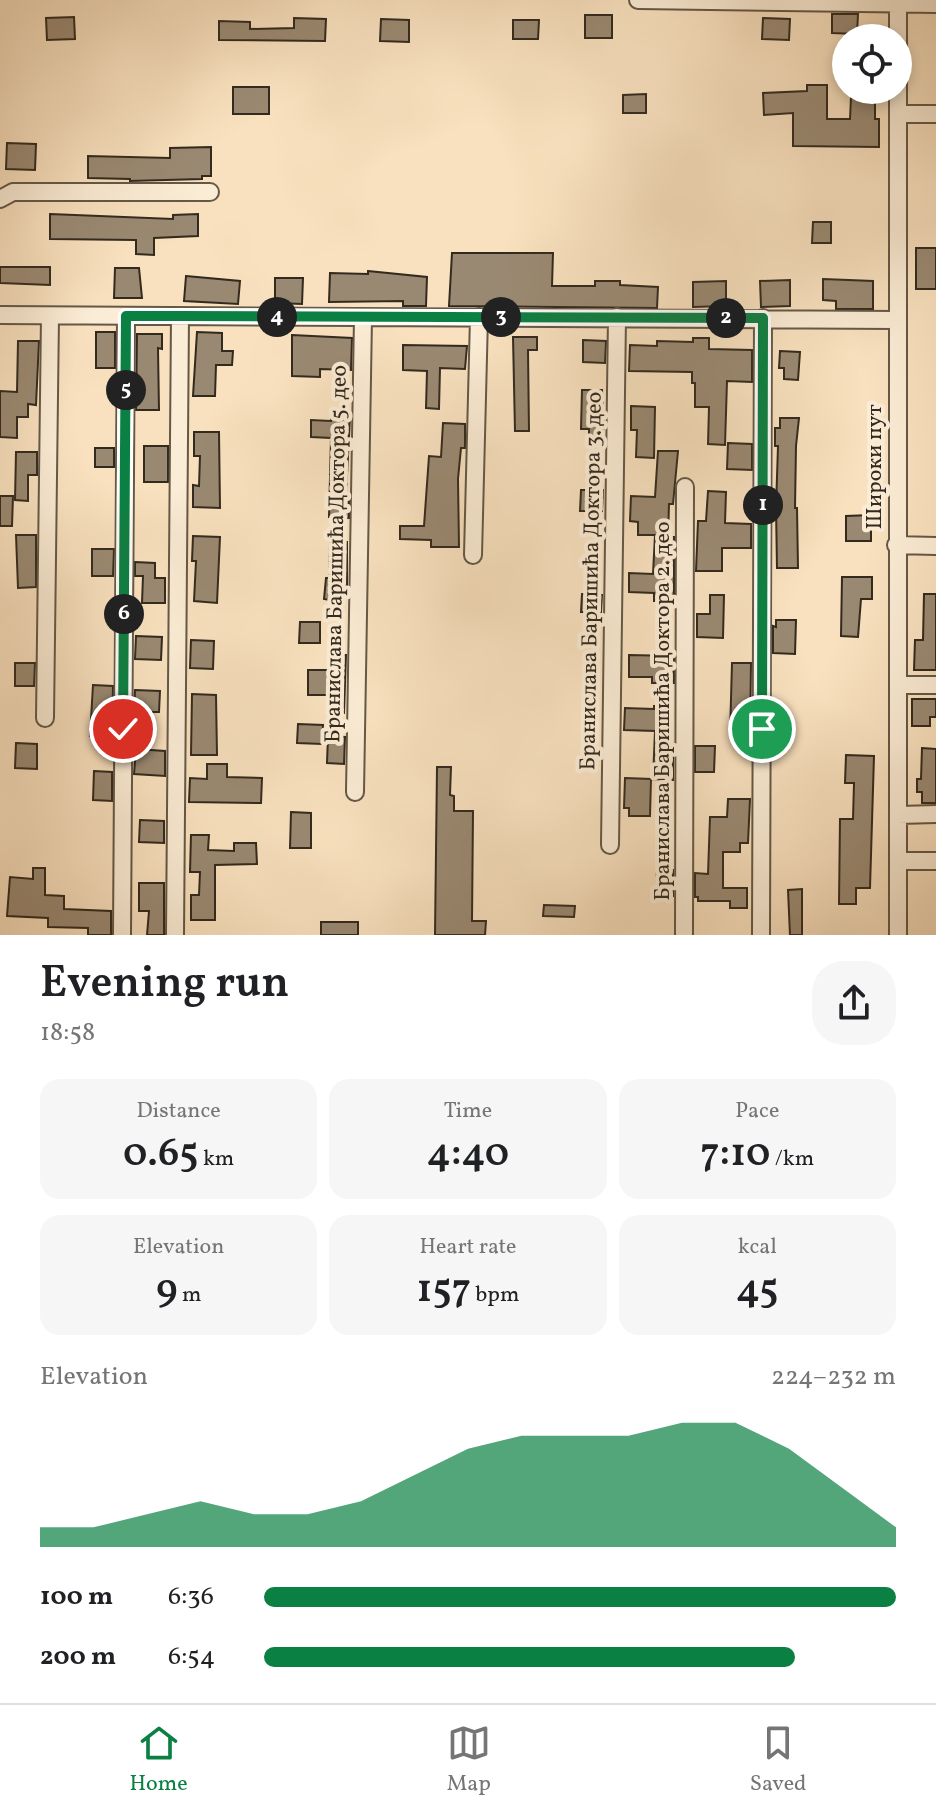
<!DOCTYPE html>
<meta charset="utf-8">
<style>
body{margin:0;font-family:Vollkorn,serif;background:#f6f6f6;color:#202124;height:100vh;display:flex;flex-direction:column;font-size:30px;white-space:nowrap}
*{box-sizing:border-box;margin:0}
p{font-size:26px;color:#757577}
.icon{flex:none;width:44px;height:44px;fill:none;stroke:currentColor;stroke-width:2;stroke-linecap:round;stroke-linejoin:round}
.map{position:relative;height:935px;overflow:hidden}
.drawer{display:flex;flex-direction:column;background:#fff;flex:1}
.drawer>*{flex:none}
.controls{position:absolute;left:832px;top:24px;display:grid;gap:16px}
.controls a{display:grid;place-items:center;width:80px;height:80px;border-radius:50%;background:#fff;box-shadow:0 4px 12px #0003;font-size:40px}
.pin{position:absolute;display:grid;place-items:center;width:68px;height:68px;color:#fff;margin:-34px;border:4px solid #fff;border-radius:50%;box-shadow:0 2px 8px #0007}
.km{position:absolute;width:40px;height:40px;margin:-20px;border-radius:50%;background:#222;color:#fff;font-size:22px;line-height:40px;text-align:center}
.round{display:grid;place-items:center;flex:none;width:84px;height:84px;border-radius:32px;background:#f6f6f6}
.summary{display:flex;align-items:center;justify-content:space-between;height:136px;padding:0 40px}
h1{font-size:44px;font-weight:600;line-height:60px}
.metrics{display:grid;grid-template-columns:repeat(3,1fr);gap:12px;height:136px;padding:8px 40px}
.metrics div{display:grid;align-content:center;border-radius:20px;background:#f6f6f6;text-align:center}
.metrics b{font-size:40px;font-weight:600}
.metrics small{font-size:22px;font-weight:400}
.metrics p{font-size:22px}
.chart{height:224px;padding:16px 40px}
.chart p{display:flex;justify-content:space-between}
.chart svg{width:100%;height:144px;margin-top:8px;fill:#0b8043;opacity:.7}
ul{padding:0 40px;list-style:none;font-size:26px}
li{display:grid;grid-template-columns:128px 96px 1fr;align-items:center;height:60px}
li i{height:20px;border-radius:10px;background:#0b8043}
.tabs{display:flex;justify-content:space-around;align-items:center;height:112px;border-top:2px solid #e0e0e0;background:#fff;font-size:22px;color:#757577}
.tabs a{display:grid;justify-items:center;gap:4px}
.tabs .selected{color:#0b8043}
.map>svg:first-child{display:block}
</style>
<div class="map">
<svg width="936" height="935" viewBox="0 0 936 935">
<rect width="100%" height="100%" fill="#f9e1bf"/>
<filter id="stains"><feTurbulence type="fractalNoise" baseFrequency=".0025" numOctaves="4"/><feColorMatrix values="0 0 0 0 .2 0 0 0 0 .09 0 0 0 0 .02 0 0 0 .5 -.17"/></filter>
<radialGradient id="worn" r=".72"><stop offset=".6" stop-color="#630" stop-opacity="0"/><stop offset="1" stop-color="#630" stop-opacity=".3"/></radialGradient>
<!-- building -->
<path fill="#9a8972" stroke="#332a1e" stroke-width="2" d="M 832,14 L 858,14 L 857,34 L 832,33 Z
M 585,15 L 612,15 L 612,38 L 585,38 Z
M 74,17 L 75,39 L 47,40 L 46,18 Z
M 294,18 L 326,19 L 325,41 L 219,40 L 219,21 L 250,22 L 250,29 L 294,28 Z
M 763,18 L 790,19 L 789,40 L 762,39 Z
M 381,19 L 409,20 L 409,42 L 380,41 Z
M 513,20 L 539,20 L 538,39 L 513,39 Z
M 807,85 L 827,85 L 827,119 L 850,119 L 851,97 L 875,98 L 875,119 L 879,119 L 879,147 L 793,146 L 793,113 L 764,115 L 763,93 L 807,91 Z
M 233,87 L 269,87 L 269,114 L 233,114 Z
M 646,94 L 646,113 L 623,113 L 623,95 Z
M 7,143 L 36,144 L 35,170 L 6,169 Z
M 211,147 L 211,176 L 202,176 L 202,179 L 130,181 L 130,179 L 88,178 L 88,156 L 170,158 L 170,148 Z
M 50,214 L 173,219 L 173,215 L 198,214 L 198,236 L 154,238 L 154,255 L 136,254 L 136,240 L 50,239 Z
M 813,222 L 831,222 L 831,243 L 812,243 Z
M 916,248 L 936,248 L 936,289 L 916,289 Z
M 452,253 L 553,253 L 552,286 L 595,286 L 595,281 L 620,281 L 620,285 L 658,287 L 657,308 L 449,306 Z
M 0,267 L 50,267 L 50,285 L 0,283 Z
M 115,268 L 139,268 L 142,298 L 114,298 Z
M 368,271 L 427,277 L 426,306 L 403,306 L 403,301 L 329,302 L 330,273 L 368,274 Z
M 186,276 L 240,281 L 238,304 L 184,301 Z
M 275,278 L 303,278 L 302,304 L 275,303 Z
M 823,279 L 873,281 L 873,309 L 836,309 L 836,301 L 823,300 Z
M 790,280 L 790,306 L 761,307 L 760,281 Z
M 726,281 L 726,306 L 693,307 L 693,282 Z
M 96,332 L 115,332 L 115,368 L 96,368 Z
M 197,332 L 222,333 L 222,351 L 233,351 L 232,365 L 216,365 L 215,396 L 193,396 Z
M 137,334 L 162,334 L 162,349 L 158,348 L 159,410 L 136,410 Z
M 292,335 L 352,338 L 351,370 L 320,369 L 320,377 L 292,376 Z
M 513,337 L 537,337 L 537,350 L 528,350 L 529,431 L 515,431 Z
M 693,338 L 709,338 L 709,349 L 752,350 L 752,382 L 727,381 L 725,445 L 708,444 L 709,407 L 695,407 L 695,383 L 692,383 L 692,372 L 629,371 L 630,345 L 657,346 L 657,341 L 693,342 Z
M 583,340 L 606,341 L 605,363 L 583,362 Z
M 18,341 L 39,341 L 36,405 L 28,404 L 28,417 L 17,417 L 17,438 L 0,437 L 0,391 L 17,392 Z
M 403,345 L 467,346 L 465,369 L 440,368 L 439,409 L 426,408 L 427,371 L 403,370 Z
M 780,351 L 800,352 L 798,380 L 784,379 L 784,368 L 779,368 Z
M 582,390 L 602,390 L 604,429 L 600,429 L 600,446 L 589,446 L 589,429 L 581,429 Z
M 631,406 L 655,407 L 654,458 L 636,457 L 637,430 L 631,430 Z
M 331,417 L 350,417 L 346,495 L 349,495 L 349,518 L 329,517 L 331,438 L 311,437 L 311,420 L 331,421 Z
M 780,418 L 799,418 L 796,446 L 795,508 L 797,508 L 798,568 L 777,568 L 776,508 L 778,446 L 775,446 L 775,428 L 780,428 Z
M 443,423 L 465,424 L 465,448 L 461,448 L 458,479 L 459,547 L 431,547 L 431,540 L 400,539 L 400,526 L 424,526 L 429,456 L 441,457 Z
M 194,432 L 219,432 L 220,508 L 193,507 L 193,485 L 199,486 L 200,456 L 194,456 Z
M 728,443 L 752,444 L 752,470 L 727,469 Z
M 144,446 L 168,446 L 168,482 L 144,482 Z
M 95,448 L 114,448 L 114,467 L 95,467 Z
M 658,451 L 678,451 L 673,504 L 669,504 L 668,537 L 674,537 L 674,601 L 654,601 L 654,593 L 629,592 L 629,573 L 653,574 L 655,535 L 638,535 L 638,522 L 630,521 L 631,496 L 655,497 Z
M 16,452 L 37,452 L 37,475 L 28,475 L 28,501 L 15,500 Z
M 581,490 L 603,490 L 602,511 L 580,511 Z
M 708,491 L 726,492 L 725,523 L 751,524 L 751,548 L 722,548 L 722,571 L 696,571 L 698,521 L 706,521 Z
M 0,496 L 13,496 L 12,526 L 0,526 Z
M 871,515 L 871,541 L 846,541 L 846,516 Z
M 16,535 L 36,535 L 36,587 L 18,588 Z
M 193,536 L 220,537 L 217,603 L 194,601 L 196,561 L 192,561 Z
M 330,541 L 347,542 L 347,593 L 344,592 L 342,611 L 329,611 L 330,600 L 324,599 L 326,578 L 329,578 Z
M 92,549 L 114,549 L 113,576 L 92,576 Z
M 135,562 L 155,563 L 155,578 L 165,578 L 165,603 L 142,603 L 143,576 L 135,576 Z
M 842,577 L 872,577 L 872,599 L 861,599 L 858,637 L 841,636 Z
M 582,594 L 602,595 L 601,612 L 581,612 Z
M 924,594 L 936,594 L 936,670 L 914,670 L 915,640 L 923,640 Z
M 710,595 L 724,595 L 723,638 L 697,637 L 697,614 L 710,614 Z
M 776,620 L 796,620 L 795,654 L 773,653 L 773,626 L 776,627 Z
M 300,622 L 320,622 L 320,643 L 299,643 Z
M 136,636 L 162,637 L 161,660 L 135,659 Z
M 191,640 L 214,641 L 213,669 L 190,668 Z
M 329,655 L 346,655 L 344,713 L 328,712 L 328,695 L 308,695 L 308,670 L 329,670 Z
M 629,655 L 674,656 L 674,683 L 652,683 L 652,677 L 629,677 Z
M 15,663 L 35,663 L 34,686 L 15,686 Z
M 732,663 L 751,663 L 750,734 L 730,734 Z
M 93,685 L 113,686 L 112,736 L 90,736 Z
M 135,690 L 160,691 L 159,712 L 134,712 Z
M 192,694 L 216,695 L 217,755 L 191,755 Z
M 912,699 L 936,699 L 936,717 L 930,717 L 930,726 L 912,726 Z
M 654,706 L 669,706 L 668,738 L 671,738 L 670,745 L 673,745 L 673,780 L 653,779 L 655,731 L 624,730 L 625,708 L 654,709 Z
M 298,724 L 323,725 L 322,744 L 297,743 Z
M 328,736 L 345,737 L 344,764 L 327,763 Z
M 16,743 L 37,744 L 37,769 L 15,768 Z
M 695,746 L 715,746 L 714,772 L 695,772 Z
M 922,748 L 936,749 L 936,803 L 922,803 L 922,792 L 917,792 L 917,779 L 921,779 Z
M 136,749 L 165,751 L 165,776 L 134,774 Z
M 846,755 L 874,756 L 870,888 L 856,888 L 856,904 L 839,904 L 840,819 L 853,819 L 854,783 L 845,783 Z
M 207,764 L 227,764 L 227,777 L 262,778 L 261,803 L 189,802 L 190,778 L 207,779 Z
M 437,767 L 451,767 L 450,795 L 454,796 L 454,811 L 473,811 L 472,921 L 486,921 L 485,935 L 435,935 Z
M 94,771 L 112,772 L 112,801 L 93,800 Z
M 625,778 L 651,779 L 650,816 L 629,816 L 629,808 L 624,808 Z
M 728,799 L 750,799 L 748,843 L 740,843 L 740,852 L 723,852 L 723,888 L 747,888 L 747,908 L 730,908 L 730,901 L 698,901 L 698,897 L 695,897 L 695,873 L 708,874 L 710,817 L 727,817 Z
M 291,812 L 311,813 L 311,848 L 290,848 Z
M 140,820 L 164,821 L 164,843 L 139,842 Z
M 191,835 L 209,835 L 208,850 L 234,851 L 234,843 L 256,843 L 257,864 L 215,865 L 215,920 L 191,920 L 191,895 L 199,895 L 200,872 L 190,872 Z
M 33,868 L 45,868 L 45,895 L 64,896 L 64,909 L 111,911 L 111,935 L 88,935 L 88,928 L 48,927 L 48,918 L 7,916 L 10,877 L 33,879 Z
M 657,869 L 673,870 L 673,896 L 656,896 Z
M 139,883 L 164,883 L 164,935 L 147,935 L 149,911 L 139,911 Z
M 802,889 L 802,935 L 790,935 L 788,890 Z
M 544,905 L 575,906 L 574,917 L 543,916 Z
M 321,922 L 358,922 L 358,935 L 321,935 Z"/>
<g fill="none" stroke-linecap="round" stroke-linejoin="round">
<defs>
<path id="street" d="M 638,0 L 936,4
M 898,114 L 936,114
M 0,199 L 13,192 L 210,192
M 0,315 L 898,320
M 896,545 L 936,546
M 473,555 L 479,317
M 899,685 L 936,685
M 45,718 L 50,316
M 355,792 L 363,318
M 899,815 L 936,814
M 610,845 L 617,317
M 898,861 L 936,861
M 122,935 L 126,316
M 175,935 L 180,316
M 684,935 L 685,487
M 761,935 L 763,318
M 898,935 L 898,0"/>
</defs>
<!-- street casing -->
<use href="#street" stroke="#645846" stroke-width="20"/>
<!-- street -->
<use href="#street" stroke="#fbecd5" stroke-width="16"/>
</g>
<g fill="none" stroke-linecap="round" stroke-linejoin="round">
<defs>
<path id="route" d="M 123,729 L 126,316 L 180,316 L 763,318 L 762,729"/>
</defs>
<!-- route casing -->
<use href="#route" stroke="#fff" stroke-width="16"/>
<!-- route -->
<use href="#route" stroke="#0b8043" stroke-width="10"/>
</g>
<g text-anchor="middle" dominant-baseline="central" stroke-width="8" stroke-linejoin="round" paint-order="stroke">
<!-- street labels -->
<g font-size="22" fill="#332a1e" stroke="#fbecd5">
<text transform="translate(875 467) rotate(-90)">Широки пут</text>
<text transform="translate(337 554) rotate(-89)">Бранислава Баришића Доктора 5. део</text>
<text transform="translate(592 581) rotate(-89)">Бранислава Баришића Доктора 3. део</text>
<text transform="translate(663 711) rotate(-90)">Бранислава Баришића Доктора 2. део</text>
</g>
</g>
<rect width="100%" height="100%" filter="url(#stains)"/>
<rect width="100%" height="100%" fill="url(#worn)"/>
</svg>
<div class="controls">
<a><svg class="icon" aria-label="locate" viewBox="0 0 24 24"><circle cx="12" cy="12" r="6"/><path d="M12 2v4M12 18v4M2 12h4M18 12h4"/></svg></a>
</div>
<div class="pin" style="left:762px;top:729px;background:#1e9e55"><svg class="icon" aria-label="arrive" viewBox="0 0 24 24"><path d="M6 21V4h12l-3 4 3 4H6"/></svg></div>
<div class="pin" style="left:123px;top:729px;background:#d93025"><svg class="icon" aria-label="check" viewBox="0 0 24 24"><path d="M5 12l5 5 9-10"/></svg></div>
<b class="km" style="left:763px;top:505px">1</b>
<b class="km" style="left:726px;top:318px">2</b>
<b class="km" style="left:501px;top:317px">3</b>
<b class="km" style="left:277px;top:317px">4</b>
<b class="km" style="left:126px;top:390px">5</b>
<b class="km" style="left:124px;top:614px">6</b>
</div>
<section class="drawer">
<div class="summary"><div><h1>Evening run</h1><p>18:58</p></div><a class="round"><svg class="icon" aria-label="share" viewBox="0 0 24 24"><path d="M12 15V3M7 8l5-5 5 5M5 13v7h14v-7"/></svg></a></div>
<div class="metrics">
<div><p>Distance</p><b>0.65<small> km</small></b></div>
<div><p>Time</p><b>4:40</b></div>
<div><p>Pace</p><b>7:10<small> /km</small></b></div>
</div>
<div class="metrics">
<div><p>Elevation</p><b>9<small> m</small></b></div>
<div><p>Heart rate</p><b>157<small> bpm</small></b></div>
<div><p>kcal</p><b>45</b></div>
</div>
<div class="chart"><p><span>Elevation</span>224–232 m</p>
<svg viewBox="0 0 160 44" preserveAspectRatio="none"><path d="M0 44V38L10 38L20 34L30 30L40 34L50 34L60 30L70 22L80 14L90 10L100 10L110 10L120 6L130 6L140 14L150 26L160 38V44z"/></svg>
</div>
<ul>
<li><b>100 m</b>6:36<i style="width:100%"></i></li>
<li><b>200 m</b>6:54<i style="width:84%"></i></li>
</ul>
</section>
<nav class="tabs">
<a class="selected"><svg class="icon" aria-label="home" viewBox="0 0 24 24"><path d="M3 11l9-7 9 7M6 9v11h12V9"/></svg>Home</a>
<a><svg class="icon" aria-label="map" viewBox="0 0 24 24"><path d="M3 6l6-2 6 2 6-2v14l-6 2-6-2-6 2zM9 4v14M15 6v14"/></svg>Map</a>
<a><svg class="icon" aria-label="saved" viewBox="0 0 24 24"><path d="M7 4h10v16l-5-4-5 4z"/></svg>Saved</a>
</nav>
